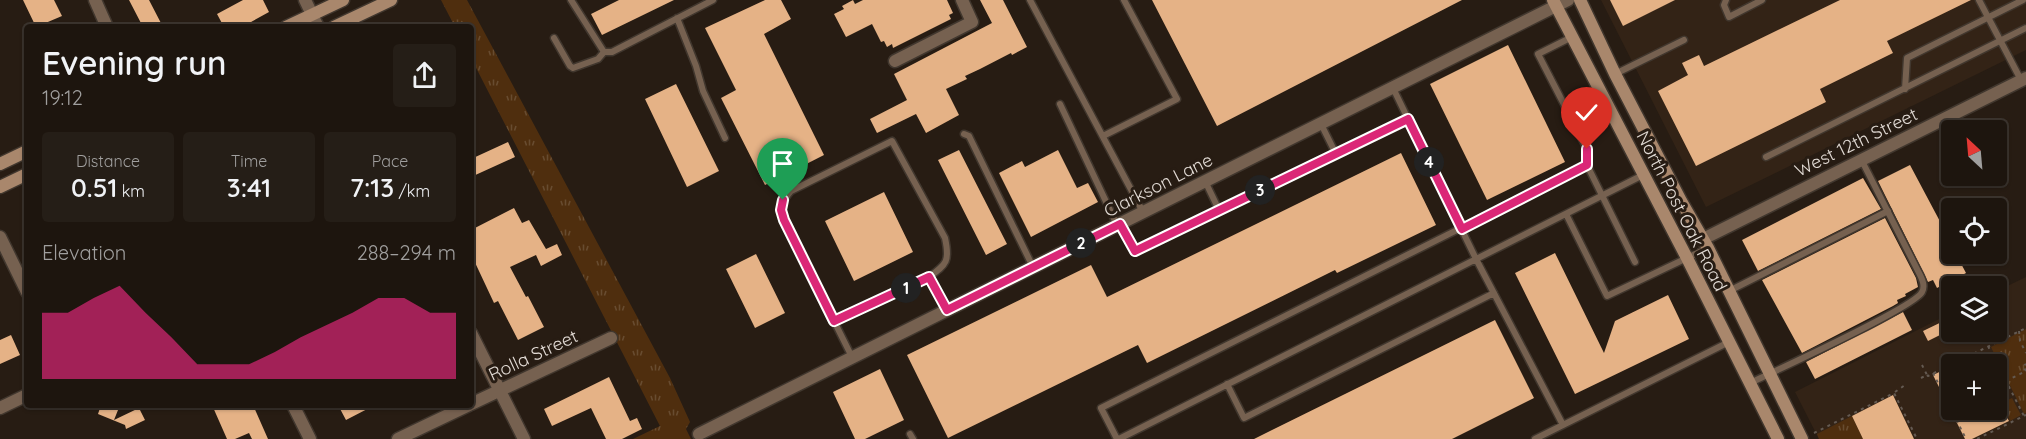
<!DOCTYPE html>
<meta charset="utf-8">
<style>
body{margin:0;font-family:Quicksand,sans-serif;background:#251e17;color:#f1f3f6;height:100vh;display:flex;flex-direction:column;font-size:22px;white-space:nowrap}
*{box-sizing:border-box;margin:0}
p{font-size:20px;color:#a09f9e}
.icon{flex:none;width:33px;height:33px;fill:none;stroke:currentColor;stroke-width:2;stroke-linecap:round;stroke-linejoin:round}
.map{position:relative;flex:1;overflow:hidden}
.drawer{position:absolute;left:24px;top:24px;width:450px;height:384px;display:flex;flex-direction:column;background:#1d150e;border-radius:6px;box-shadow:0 2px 4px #0004,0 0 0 2px #3b342e}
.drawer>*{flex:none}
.needle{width:39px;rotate:334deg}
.fabs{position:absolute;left:1941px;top:120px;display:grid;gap:12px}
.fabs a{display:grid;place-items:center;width:66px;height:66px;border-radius:6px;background:#1d150e;box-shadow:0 2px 4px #0004,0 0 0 2px #3b342e;font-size:30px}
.pin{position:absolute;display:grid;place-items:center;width:51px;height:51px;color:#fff;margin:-62px -26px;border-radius:50% 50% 50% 0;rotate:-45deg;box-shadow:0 0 6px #0007}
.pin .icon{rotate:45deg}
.km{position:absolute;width:30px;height:30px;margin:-15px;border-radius:50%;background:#222;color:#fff;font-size:16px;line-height:30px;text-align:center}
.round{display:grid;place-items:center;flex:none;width:63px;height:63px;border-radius:6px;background:#251e17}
.summary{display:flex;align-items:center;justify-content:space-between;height:102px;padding:0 18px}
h1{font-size:33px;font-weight:600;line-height:45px}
.metrics{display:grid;grid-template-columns:repeat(3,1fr);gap:9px;height:102px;padding:6px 18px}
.metrics div{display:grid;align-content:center;border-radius:6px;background:#251e17;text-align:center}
.metrics b{font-size:26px;font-weight:600}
.metrics small{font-size:16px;font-weight:400}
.metrics p{font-size:16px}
.chart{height:168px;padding:12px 18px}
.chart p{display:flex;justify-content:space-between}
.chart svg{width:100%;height:108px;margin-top:6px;fill:#db2777;opacity:.7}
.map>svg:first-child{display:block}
</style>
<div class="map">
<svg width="2026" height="439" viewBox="0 0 2026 439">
<defs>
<pattern id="grass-tufts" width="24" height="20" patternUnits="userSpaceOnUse" patternTransform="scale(1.5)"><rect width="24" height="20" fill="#4f2e0e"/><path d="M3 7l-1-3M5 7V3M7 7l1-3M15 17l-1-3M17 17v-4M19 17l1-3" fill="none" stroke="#684c30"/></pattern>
</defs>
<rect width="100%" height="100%" fill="#271c13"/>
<!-- built -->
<path fill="#332316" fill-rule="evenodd" d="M 1601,0 L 2026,0 L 2026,50 L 1706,207 Z
M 2026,277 L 2026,439 L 1819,439 L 1795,392 L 1951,313 L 1952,332 L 1996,332 L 1997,291 ZM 1952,364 L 1996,364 L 1996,410 L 1952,410 Z"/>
<!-- grass -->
<path fill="url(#grass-tufts)" d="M 441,0 L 467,0 L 670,378 L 690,422 L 686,429 L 691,439 L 633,439 L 660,426 L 471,58 L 471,27 L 455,27 Z
M 2026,329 L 2026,413 L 2024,414 L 1991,347 Z
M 2012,398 L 2021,415 L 2010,421 L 2002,403 Z
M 1852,416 L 1863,439 L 1819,439 L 1817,434 Z"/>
<!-- building -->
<path fill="#e5b286" d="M 23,0 L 54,0 L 62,16 L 36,27 Z
M 129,0 L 149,0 L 163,27 L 143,27 Z
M 243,0 L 263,0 L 269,12 L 242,27 L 224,27 L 217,14 Z
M 619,0 L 674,0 L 602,35 L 591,14 Z
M 765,0 L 781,0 L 791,19 L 764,34 L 824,155 L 765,185 L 721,98 L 736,90 L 705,28 Z
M 853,0 L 855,4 L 863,0 L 947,0 L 953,13 L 949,15 L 951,19 L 893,48 L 892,44 L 887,47 L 884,41 L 881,42 L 872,24 L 846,37 L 834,14 L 844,9 L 842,6 Z
M 980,0 L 1003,0 L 1027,47 L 1012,55 L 1011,53 L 980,69 L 965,76 L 967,79 L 946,89 L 959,115 L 926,133 L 916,114 L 877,133 L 870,119 L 907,100 L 894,74 L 992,23 Z
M 1152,0 L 1462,0 L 1217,126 Z
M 1610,0 L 1675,0 L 1623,26 Z
M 1840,0 L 1971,0 L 1887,41 L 1893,53 L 1820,89 L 1826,102 L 1696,166 L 1658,91 L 1688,75 L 1682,63 L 1699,55 L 1704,66 Z
M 1508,45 L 1565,162 L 1487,200 L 1430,84 Z
M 676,84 L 719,171 L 687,187 L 645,99 Z
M 508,142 L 515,157 L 471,177 L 471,159 Z
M 959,150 L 1007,244 L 986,255 L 938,160 Z
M 1058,150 L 1077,188 L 1088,183 L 1098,202 L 1031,237 L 999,173 L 1022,161 L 1025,167 Z
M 1401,153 L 1436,225 L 1337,273 L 1335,270 L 1147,363 L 1138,345 L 948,438 L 907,355 L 1091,265 L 1107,297 Z
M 1910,165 L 1952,244 L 1952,254 L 1956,254 L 1966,273 L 1937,288 L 1933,280 L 1928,282 L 1878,181 Z
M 1863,178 L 1881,209 L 1758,271 L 1742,240 Z
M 884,192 L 913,252 L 854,281 L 825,221 Z
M 514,208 L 522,223 L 529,220 L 546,249 L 557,244 L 562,255 L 541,266 L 536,255 L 510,267 L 526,297 L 528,296 L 544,327 L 518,340 L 498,301 L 494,303 L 471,254 L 475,251 L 471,244 L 471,230 Z
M 1885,218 L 1916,278 L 1918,287 L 1905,294 L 1906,296 L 1897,300 L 1898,303 L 1893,306 L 1802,353 L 1762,280 Z
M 1555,253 L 1604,353 L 1615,321 L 1668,295 L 1689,339 L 1575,394 L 1515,273 Z
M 756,254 L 785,313 L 755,328 L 726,269 Z
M 1903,312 L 1912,330 L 1815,379 L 1806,362 Z
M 1952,317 L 1952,329 L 1928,341 L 1923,331 Z
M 1495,320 L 1534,398 L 1452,439 L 1254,439 Z
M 11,335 L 20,355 L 0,364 L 0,340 Z
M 1952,366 L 1952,410 L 2003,410 L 2009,421 L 1972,439 L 1965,439 L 1933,375 Z
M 880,369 L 904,420 L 865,439 L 855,439 L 833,392 Z
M 609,377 L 630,421 L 637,418 L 642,429 L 622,439 L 606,439 L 591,408 L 552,426 L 544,409 Z
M 1893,395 L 1914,439 L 1863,439 L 1852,416 Z
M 101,405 L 120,405 L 114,420 L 139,408 L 145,420 L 126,429 L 125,425 L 98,414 Z
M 212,405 L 253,405 L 268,439 L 252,439 L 249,433 L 235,439 L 227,439 Z
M 338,405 L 375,405 L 346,420 Z"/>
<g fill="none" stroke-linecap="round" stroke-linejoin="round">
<defs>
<path id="service" d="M 571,0 L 604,52 L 612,52 L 713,0
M 1030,0 L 1143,212
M 1726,0 L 1724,5 L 1729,17 L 1762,0
M 1979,0 L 2021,80
M 677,18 L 696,66 L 703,91 L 725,138
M 1572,37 L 1538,54 L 1587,149 L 1587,165 L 1635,262
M 554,38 L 570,66 L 573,68 L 598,59 L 604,52
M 1615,74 L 1684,40
M 1393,88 L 1476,259 L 1563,425
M 1905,89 L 1907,58 L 2023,0
M 1060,104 L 1117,225
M 1321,124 L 1336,154
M 964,134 L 969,136 L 1033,267
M 1103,136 L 1177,99 L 1124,0
M 1766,157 L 2026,28
M 1205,181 L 1219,210
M 1566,214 L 1607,296 L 1708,248
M 1120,224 L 1135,251 L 1408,119
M 929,277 L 947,310
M 1729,291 L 1888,211
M 834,321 L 929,277 C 947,264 950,261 945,238 L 892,141 L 791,191 C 782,201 780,207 784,221 L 852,357
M 1750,383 C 1775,371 1915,307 1922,292 C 1926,285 1921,277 1918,271 L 1861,159
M 1227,384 L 1244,418 L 1494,293
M 910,434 L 913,439
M 1117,439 L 1101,408 L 1587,165
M 1119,439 L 1643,175
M 1535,439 L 1729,342"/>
<path id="minor" d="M 95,0 L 107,27
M 305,0 L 318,27
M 895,61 L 972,22 L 962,0
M 0,237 L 27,292
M 1703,239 L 2026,78
M 471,333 L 524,439
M 471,404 L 611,338
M 293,405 L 310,439
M 0,408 L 27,395
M 699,434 L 1568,0
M 398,439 L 469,405"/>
<path id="secondary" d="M 1553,0 L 1687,258 L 1778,439
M 1580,0 L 1615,74 L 1681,201 L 1708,248 L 1802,439
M 286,27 L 343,0
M 334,27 L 391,0
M 0,164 L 27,151
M 0,187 L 27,174"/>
</defs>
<!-- service casing -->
<use href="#service" stroke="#41372e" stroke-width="9"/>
<!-- minor casing -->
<use href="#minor" stroke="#41372e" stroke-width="15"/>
<!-- secondary casing -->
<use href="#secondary" stroke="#41372e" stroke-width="15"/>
<!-- path -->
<path stroke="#645a52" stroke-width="2" stroke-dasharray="3 4.5" stroke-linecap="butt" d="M 2019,331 L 2020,341 L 2026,353
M 1988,346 L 2024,416
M 1979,360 L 1992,353
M 2026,371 L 2023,366 L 2026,364
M 1933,373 L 1966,439
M 1927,375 L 1928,376 L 2026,328
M 1921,378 L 1927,375 L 1922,365
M 2006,381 L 2026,371
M 1895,392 L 1905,385
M 1999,401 L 2013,394
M 1814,433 L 1894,393 L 1917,439
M 1977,439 L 2026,415"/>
<!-- service -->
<use href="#service" stroke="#766150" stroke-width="6"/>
<!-- minor -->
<use href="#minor" stroke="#766150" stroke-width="12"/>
<!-- secondary -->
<use href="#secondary" stroke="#a9876c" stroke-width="12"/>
</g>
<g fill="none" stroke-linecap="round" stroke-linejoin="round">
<defs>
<path id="route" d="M 783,200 L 781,210 L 784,220 L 834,321 L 929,277 L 947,310 L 1120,224 L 1135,251 L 1408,119 L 1462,229 L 1587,165 L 1587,149"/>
</defs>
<!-- route casing -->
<use href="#route" stroke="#fff" stroke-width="12"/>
<!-- route -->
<use href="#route" stroke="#db2777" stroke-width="8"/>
</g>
<g text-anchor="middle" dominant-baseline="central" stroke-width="6" stroke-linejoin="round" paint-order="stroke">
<!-- street labels -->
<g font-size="18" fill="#e3dcd6" stroke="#271c13">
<text transform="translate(1856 142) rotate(-26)">West 12th Street</text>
<text transform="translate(1158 185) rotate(-27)">Clarkson Lane</text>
<text transform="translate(1682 211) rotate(63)">North Post Oak Road</text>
<text transform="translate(533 355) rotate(-25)">Rolla Street</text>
</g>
</g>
</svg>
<div class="fabs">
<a><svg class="needle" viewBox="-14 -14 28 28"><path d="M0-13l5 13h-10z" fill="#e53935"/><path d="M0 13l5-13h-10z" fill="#a09f9e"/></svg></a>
<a><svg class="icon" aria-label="locate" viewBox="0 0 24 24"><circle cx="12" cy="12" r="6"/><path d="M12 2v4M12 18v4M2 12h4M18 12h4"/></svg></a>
<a><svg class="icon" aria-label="layers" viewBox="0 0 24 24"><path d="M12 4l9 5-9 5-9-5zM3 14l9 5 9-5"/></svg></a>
<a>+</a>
</div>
<div class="pin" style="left:783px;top:200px;background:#1e9e55"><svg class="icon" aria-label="arrive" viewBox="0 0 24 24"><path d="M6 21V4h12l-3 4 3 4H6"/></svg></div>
<div class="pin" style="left:1587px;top:149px;background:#d93025"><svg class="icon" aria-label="check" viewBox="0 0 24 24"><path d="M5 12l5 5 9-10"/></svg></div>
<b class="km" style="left:906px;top:288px">1</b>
<b class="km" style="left:1081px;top:243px">2</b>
<b class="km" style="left:1260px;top:190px">3</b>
<b class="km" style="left:1429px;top:162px">4</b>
<section class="drawer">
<div class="summary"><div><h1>Evening run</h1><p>19:12</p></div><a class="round"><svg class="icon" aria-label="share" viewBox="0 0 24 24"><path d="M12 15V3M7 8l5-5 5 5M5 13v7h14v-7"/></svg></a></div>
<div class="metrics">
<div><p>Distance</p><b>0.51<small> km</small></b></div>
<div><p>Time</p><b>3:41</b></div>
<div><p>Pace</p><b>7:13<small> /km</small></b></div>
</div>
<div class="chart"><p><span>Elevation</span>288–294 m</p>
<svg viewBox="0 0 160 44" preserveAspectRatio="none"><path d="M0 44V17L10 17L20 11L30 6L40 17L50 27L60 38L70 38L80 38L90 33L100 27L110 22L120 17L130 11L140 11L150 17L160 17V44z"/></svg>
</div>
</section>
</div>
